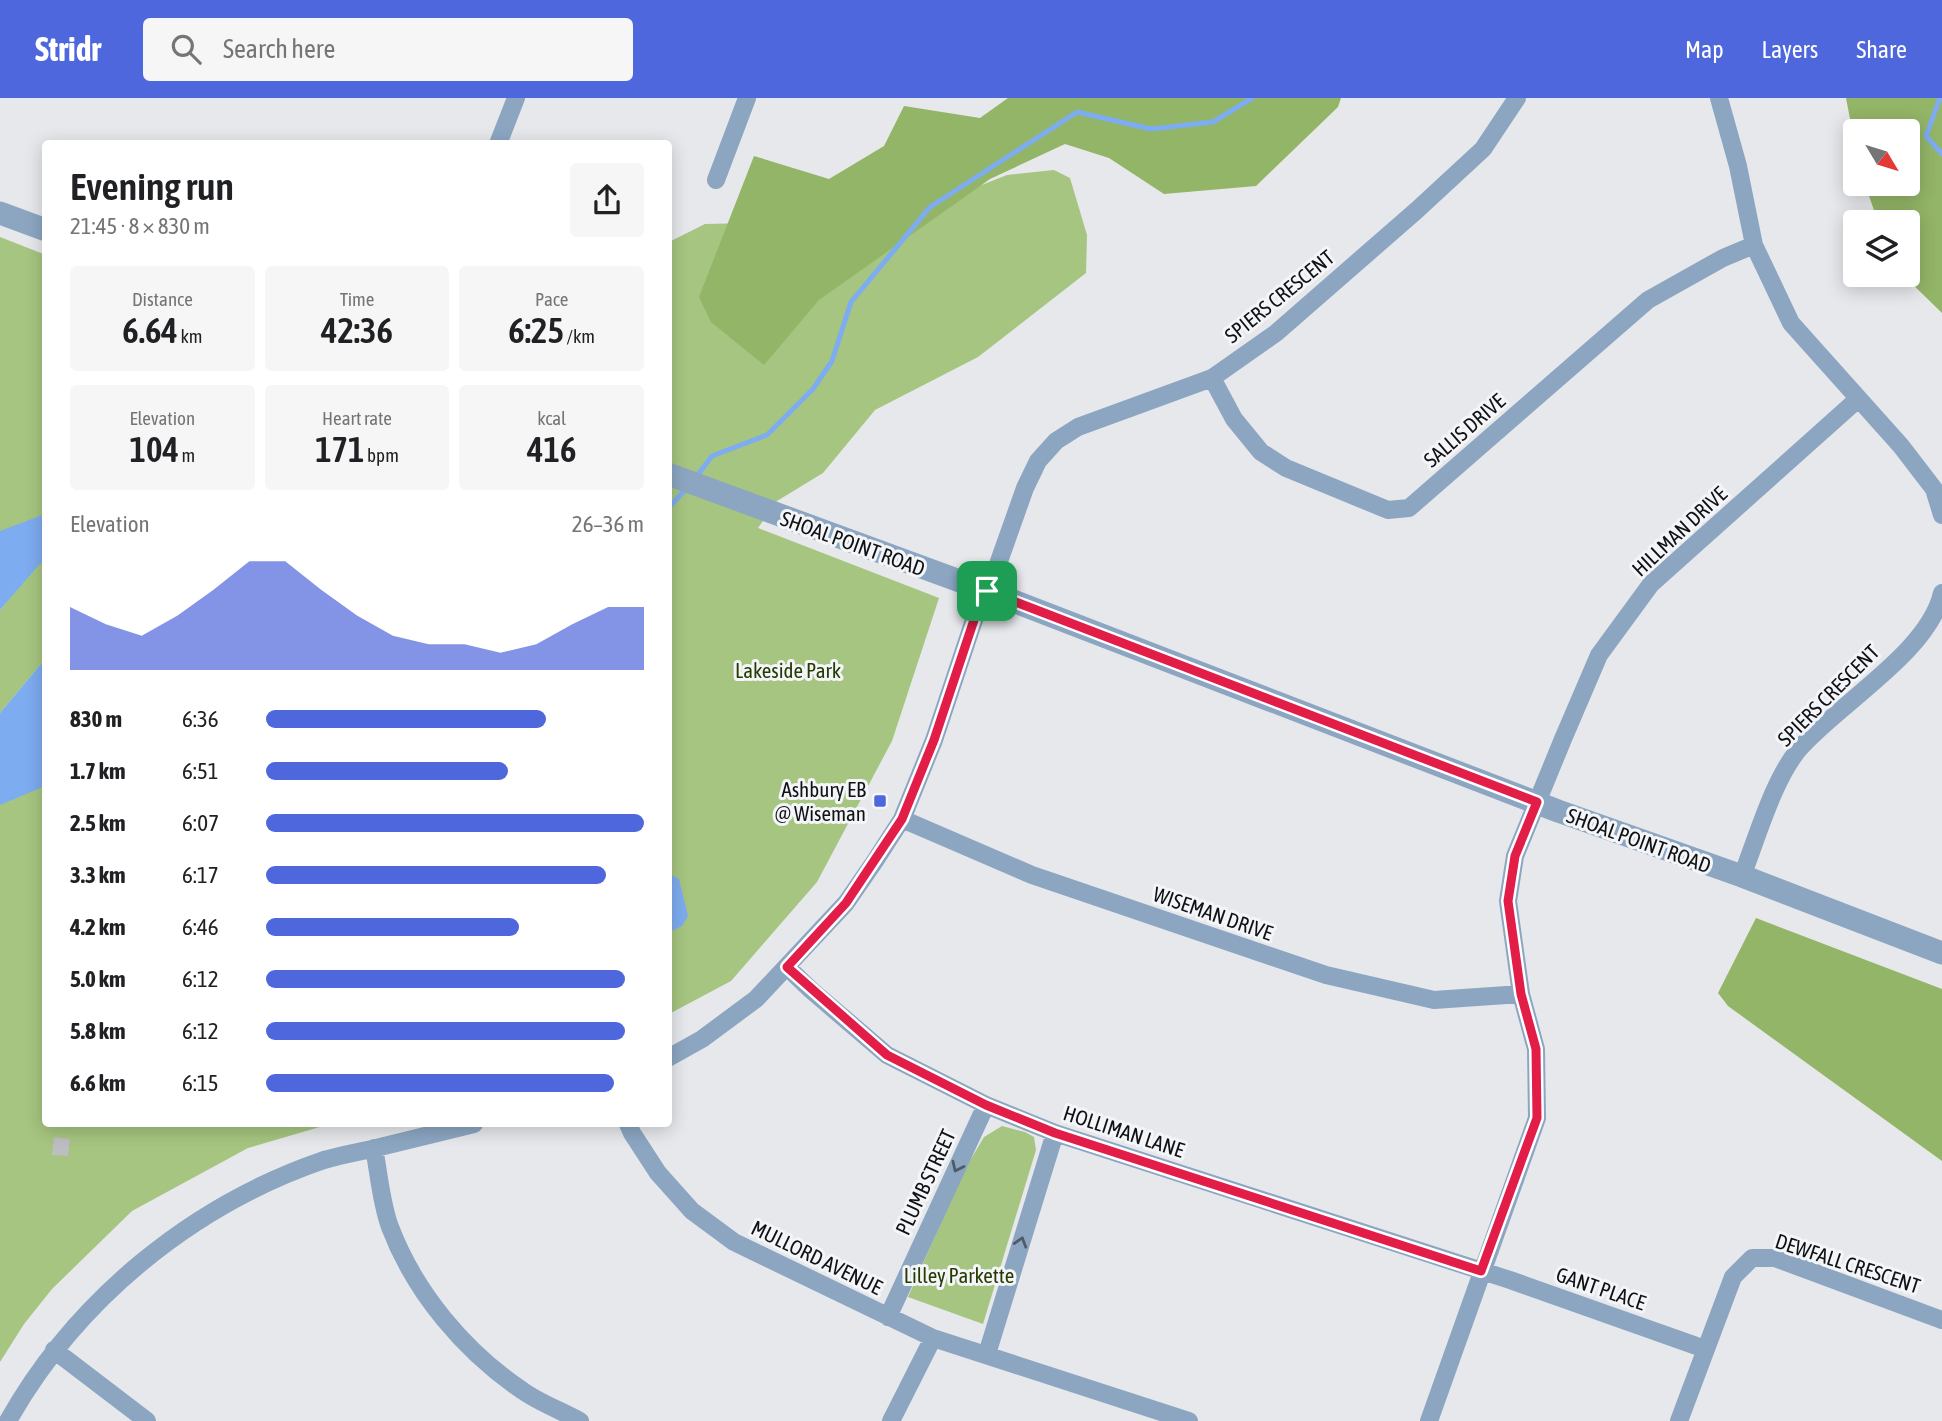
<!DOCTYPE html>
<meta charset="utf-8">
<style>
body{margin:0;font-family:"Asap Condensed",sans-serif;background:#f6f6f6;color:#202124;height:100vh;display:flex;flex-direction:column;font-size:26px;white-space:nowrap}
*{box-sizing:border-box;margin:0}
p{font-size:23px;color:#757577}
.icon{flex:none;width:38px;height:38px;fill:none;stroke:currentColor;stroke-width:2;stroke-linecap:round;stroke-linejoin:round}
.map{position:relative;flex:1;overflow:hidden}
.drawer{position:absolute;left:42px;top:42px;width:630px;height:987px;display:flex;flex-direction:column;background:#fff;border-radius:7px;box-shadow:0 4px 18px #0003}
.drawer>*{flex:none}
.needle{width:46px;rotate:128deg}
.fabs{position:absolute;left:1843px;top:21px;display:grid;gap:14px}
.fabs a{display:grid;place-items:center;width:77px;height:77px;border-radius:7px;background:#fff;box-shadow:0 4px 18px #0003;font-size:35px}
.pin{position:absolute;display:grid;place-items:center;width:60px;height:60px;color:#fff;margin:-30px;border-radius:14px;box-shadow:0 4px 10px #0006}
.round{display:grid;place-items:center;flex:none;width:74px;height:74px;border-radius:7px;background:#f6f6f6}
.overview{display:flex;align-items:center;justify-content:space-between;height:119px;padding:0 28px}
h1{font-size:38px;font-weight:600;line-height:52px}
.figures{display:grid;grid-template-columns:repeat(3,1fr);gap:10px;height:119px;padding:7px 28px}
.figures div{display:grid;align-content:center;border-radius:7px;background:#f6f6f6;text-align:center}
.figures b{font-size:35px;font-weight:600}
.figures small{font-size:19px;font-weight:400}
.figures p{font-size:19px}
.chart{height:196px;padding:14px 28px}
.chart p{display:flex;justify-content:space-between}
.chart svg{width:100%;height:126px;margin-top:7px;fill:#4f67dc;opacity:.7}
ul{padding:0 28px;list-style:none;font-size:23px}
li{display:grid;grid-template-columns:112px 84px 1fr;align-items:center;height:52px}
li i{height:18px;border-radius:9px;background:#4f67dc}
header{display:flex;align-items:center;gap:42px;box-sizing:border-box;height:98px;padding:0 35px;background:#4f67dc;color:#fff}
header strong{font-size:33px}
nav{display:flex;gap:38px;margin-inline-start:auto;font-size:24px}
.search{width:490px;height:63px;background:#f6f6f6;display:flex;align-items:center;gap:18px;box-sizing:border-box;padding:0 24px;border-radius:7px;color:#757577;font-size:26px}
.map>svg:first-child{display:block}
</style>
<header>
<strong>Stridr</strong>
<div class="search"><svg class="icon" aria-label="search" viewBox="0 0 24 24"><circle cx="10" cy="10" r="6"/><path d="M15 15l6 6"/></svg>Search here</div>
<nav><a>Map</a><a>Layers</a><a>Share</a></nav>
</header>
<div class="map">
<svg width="1942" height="1323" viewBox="0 0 1942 1323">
<rect width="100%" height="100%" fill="#e6e8eb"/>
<!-- green -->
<path fill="#a6c580" d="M 1054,72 L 1070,80 L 1087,137 L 1086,175 L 978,259 L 875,312 L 823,375 L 777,403 L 758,430 L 939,500 L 892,643 L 817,784 L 731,883 L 669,916 L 669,144 L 705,126 L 893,122 L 1007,77 Z
M 0,139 L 46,157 L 45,561 L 0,615 L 0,512 L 20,488 L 0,499 Z
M 45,602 L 46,1026 L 330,1026 L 248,1050 L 132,1113 L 52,1191 L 24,1226 L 0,1264 L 0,640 Z
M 1002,1028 L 1025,1034 L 1034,1039 L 1036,1052 L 983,1226 L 908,1199 L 965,1071 L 984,1039 Z"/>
<!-- forest -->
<path fill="#93b567" d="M 1008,0 L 1341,0 L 1338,9 L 1256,88 L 1164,96 L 1109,60 L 1065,46 L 990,81 L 819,202 L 764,267 L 711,224 L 699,199 L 754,58 L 829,81 L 884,48 L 904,8 L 980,20 Z
M 1846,0 L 1942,0 L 1942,215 L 1903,177 L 1908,177 L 1908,124 L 1878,124 L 1865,86 L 1908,86 L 1908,33 L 1855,33 L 1855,47 Z
M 1756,820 L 1942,891 L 1942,1063 L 1728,908 L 1718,895 Z"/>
<!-- water -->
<path fill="#7eacf0" d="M 45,416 L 45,462 L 38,468 L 0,512 L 0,433 Z
M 45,561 L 45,688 L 0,707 L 0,615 Z
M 668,775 L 679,781 L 688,818 L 682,828 L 669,834 Z"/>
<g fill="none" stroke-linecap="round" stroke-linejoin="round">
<!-- stream -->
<path stroke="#7eacf0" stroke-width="5" d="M 1940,0 L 1926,38 L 1942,56
M 696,379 L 712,358 L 767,337 L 813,291 L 832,263 L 851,204 L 930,109 L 1077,14 L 1151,31 L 1213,24 L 1252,0
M 668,410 L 688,389"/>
</g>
<!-- building -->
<path fill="#bcbec1" d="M 54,1039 L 70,1041 L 68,1058 L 52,1057 Z"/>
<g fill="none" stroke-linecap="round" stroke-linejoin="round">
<!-- minor -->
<path stroke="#8ca6c2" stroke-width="18" d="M 1719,0 L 1738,68 L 1754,147 L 1791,225 L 1901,348 L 1934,391 L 1942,417
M 498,46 L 516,0
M 716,82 L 747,0
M 1212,280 L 1234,321 L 1261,354 L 1286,370 L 1388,412 L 1409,410 L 1648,202 L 1723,160 L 1754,147
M 902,721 L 1032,777 L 1326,877 L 1434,902 L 1521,896
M 1742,778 C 1757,740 1773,682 1799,651 C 1838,606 1929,554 1942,495
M 787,869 L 811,892 L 887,957 L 986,1007 L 1055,1035 L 1510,1182 L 1705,1251
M 668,960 L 702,941 L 756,901 L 846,805 L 875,763 L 902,721 L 934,642 L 974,522 L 997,469 L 1025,390 L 1038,363 L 1056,343 L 1078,329 L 1212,280 L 1276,235 L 1417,112 L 1483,51 L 1517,0
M 628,1026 L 632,1035 L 658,1075 L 692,1113 L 734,1144 L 933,1240 L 1189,1323
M 374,1050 C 379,1076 381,1105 390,1129 C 415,1195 465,1254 523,1293 C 540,1305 562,1313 580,1323
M 888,1219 L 986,1007
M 54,1252 L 147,1323
M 987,1256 L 1055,1035
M 8,1323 C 76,1202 192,1107 324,1062 C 341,1057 359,1054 376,1050 C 409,1042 441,1034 474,1026
M 891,1323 L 933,1240
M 1429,1323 L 1537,1020 L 1536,951 L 1521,896 L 1508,803 L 1515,758 L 1563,641 L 1599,557 L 1651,486 L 1858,301
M 1679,1323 L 1733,1179 L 1752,1160 L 1775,1160 L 1942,1222"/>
<!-- tertiary -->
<path stroke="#8ca6c2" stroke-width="23" d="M 0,115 L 46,132
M 668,376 L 987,493 L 1558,713 L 1742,778 L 1942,855"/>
</g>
<!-- one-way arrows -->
<defs><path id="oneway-chevron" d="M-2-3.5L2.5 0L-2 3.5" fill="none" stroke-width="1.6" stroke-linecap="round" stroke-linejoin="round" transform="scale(1.75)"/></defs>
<g stroke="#4e5c6a">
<use href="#oneway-chevron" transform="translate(957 1069) rotate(115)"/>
<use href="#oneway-chevron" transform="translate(1021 1144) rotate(-73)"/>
</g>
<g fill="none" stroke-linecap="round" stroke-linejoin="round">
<defs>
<path id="route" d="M 987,493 L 1537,704 L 1515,758 L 1508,803 L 1521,896 L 1536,951 L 1537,1020 L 1481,1173 L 1055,1035 L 986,1007 L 887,957 L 787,869 L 846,805 L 902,721 L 934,642 L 974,522 Z"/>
</defs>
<!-- route casing -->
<use href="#route" stroke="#fff" stroke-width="14"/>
<!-- route -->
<use href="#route" stroke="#e11d48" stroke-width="9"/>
</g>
<!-- markers -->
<rect fill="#4f67dc" stroke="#f3f5f8" stroke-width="2.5" x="873" y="696" width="14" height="14" rx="3.5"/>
<g text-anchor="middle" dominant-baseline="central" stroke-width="6" stroke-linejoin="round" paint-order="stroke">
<!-- street labels -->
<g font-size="21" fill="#101112" stroke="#f3f5f8">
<text transform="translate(1279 198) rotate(-39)">SPIERS CRESCENT</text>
<text transform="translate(1464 332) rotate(-41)">SALLIS DRIVE</text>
<text transform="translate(1679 433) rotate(-43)">HILLMAN DRIVE</text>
<text transform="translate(853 445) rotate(20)">SHOAL POINT ROAD</text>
<text transform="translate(1828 597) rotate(-45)">SPIERS CRESCENT</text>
<text transform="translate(1639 742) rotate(20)">SHOAL POINT ROAD</text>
<text transform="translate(1213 815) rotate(19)">WISEMAN DRIVE</text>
<text transform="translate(1124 1033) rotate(18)">HOLLIMAN LANE</text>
<text transform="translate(925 1084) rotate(-65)">PLUMB STREET</text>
<text transform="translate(817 1159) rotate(26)">MULLORD AVENUE</text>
<text transform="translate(1848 1165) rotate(18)">DEWFALL CRESCENT</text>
<text transform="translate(1601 1190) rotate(19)">GANT PLACE</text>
</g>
<!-- park labels -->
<g font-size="21" fill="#263b00" stroke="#f3f5f8">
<text x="788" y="572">Lakeside Park</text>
<text x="959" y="1177">Lilley Parkette</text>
</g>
<!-- poi labels -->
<g font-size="21" fill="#101112" stroke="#f3f5f8" text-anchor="end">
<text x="866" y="691">Ashbury EB<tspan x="866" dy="24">@ Wiseman</tspan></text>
</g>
</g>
</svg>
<div class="fabs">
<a><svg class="needle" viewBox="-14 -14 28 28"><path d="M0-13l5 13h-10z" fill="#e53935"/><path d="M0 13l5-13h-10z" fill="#757577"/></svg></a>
<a><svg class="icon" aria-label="layers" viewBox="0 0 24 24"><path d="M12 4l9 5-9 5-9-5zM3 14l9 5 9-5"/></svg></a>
</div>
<div class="pin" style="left:987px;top:493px;background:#1e9e55"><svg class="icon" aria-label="arrive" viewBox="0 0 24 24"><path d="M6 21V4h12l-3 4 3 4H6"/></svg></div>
<section class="drawer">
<div class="overview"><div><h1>Evening run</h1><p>21:45 · 8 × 830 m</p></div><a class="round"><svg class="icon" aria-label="share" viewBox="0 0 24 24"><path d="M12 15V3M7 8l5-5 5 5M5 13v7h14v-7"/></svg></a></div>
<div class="figures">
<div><p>Distance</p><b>6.64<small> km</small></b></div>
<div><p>Time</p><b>42:36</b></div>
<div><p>Pace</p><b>6:25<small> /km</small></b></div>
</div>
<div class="figures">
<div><p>Elevation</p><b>104<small> m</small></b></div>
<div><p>Heart rate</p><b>171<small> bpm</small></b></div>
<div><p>kcal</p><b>416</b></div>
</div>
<div class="chart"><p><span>Elevation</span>26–36 m</p>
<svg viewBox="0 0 160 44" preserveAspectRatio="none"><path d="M0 44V22L10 28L20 32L30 25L40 16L50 6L60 6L70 16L80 25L90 32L100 35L110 35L120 38L130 35L140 28L150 22L160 22V44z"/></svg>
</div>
<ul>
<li><b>830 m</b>6:36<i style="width:74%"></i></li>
<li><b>1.7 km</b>6:51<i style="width:64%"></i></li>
<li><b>2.5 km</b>6:07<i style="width:100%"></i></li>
<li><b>3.3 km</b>6:17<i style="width:90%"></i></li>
<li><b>4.2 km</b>6:46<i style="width:67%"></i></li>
<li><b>5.0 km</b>6:12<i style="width:95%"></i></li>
<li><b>5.8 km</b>6:12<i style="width:95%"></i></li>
<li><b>6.6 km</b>6:15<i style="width:92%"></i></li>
</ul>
</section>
</div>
